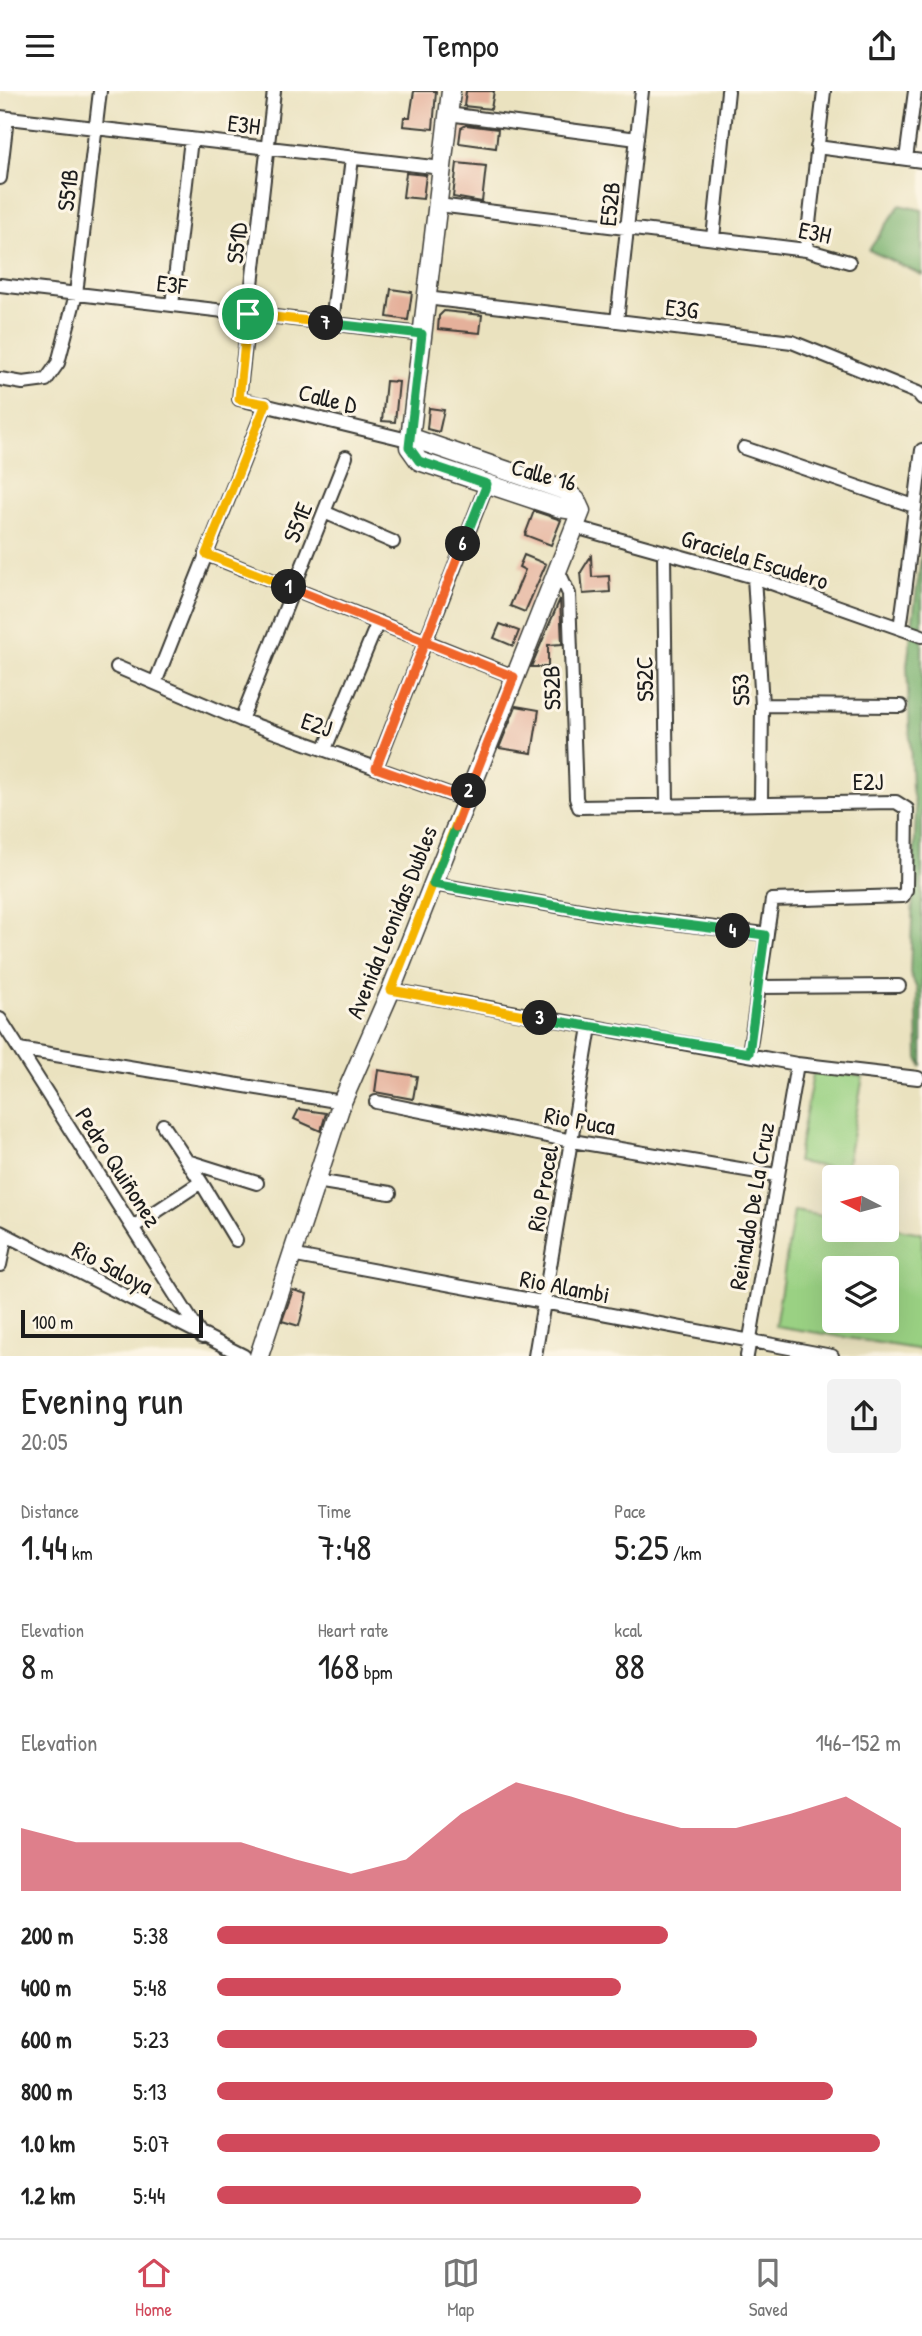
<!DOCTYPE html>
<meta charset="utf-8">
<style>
body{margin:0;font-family:"Patrick Hand",sans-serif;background:#f2f2f2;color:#222;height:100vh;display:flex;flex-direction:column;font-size:26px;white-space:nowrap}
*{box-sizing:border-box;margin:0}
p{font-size:23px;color:#767676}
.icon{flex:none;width:38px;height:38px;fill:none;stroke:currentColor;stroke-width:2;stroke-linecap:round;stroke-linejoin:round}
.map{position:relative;height:1265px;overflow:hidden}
.panel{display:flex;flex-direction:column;background:#fff;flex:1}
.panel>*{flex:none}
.needle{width:46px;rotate:276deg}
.buttons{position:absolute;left:822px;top:1074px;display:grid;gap:14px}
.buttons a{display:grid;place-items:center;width:77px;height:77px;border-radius:7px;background:#fff;box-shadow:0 7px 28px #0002;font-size:35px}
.scale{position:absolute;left:21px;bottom:18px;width:182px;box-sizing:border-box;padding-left:7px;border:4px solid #1c1c1c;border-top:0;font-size:19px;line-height:24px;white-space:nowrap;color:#1c1c1c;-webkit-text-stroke:5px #fcf5e5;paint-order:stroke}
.pin{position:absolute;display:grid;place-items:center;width:60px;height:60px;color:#fff;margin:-30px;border:4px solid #fff;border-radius:50%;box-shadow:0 2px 7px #0007}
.km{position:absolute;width:35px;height:35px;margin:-18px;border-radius:50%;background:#222;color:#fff;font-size:19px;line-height:35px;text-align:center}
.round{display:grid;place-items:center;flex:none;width:74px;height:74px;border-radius:7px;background:#f2f2f2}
.headline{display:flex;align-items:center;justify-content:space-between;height:119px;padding:0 21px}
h1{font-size:38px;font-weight:600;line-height:52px}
.stats{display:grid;grid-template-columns:repeat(3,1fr);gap:10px;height:119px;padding:7px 21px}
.stats div{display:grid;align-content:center}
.stats b{font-size:35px;font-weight:600}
.stats small{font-size:19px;font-weight:400}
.stats p{font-size:19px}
.chart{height:196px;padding:14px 21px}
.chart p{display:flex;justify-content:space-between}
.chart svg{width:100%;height:126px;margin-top:7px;fill:#d1495b;opacity:.7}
ul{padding:0 21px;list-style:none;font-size:23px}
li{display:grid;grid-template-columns:112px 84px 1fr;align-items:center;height:52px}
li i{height:18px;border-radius:9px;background:#d1495b}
header{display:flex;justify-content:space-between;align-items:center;height:91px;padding:0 21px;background:#fff;font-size:32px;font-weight:600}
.dock{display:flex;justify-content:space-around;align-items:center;height:98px;border-top:2px solid #e0e0e0;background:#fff;font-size:19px;color:#767676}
.dock a{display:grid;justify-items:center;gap:4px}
.dock .on{color:#d1495b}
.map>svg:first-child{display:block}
</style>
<header><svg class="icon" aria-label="menu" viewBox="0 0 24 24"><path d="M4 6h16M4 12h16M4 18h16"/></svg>Tempo<svg class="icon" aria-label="share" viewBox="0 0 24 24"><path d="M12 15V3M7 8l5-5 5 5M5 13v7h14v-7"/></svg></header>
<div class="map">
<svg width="922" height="1265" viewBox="0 0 922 1265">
<rect width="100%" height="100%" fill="#fcf5e5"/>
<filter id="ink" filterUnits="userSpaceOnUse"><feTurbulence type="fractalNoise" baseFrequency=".0143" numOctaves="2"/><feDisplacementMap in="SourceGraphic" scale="14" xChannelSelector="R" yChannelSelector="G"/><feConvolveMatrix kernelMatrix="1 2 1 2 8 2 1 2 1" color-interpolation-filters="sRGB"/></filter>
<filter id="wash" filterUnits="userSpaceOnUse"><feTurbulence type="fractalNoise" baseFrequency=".00686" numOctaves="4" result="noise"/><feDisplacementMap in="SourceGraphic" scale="28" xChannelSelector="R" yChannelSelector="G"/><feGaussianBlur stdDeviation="1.57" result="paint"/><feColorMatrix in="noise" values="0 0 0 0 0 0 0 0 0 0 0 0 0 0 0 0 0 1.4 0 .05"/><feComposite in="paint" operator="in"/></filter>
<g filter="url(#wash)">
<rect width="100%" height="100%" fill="#eae2bf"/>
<!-- green -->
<path fill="#9ad183" stroke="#5b7650" stroke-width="2" fill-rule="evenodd" d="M 814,977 L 863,986 L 846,1079 L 797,1071 Z
M 794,1120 L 835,1127 L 835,1139 L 887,1139 L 887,1136 L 922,1142 L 922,1259 L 775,1235 ZM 835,1178 L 887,1178 L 887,1230 L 835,1230 Z"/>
<!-- forest -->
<path fill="#7bb371" stroke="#4c6846" stroke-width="2" d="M 900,114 L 922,119 L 922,184 L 869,159 Z
M 922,458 L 922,976 L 918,967 L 917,898 L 910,882 L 916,721 L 912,698 L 907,574 Z"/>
<g id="blocks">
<!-- building -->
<path fill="#e5b19b" d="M 414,0 L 436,0 L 433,38 L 403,35 L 404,26 L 410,26 Z
M 466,0 L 494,0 L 491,18 L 464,15 Z
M 466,34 L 498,38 L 496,57 L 459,52 L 461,37 Z
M 457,72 L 486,75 L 482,111 L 453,106 Z
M 406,82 L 426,84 L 423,108 L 403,106 Z
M 391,198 L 412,201 L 408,229 L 387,226 Z
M 444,220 L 482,224 L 480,242 L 438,238 L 439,225 Z
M 386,290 L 399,291 L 395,331 L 382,330 Z
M 429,317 L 444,319 L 439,341 L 427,338 Z
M 534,420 L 561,429 L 551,454 L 525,444 Z
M 524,464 L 546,473 L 525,521 L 510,515 L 525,479 L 519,476 Z
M 591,465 L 592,486 L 609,485 L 610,501 L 583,503 L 581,481 Z
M 560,508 L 562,553 L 548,554 L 548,576 L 531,576 Z
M 500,533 L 519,540 L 513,555 L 494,547 Z
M 516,615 L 539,619 L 532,662 L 499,657 Z
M 378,979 L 417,985 L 413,1008 L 375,1001 Z
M 299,1018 L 326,1022 L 321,1040 L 294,1028 Z
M 293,1199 L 307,1203 L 299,1235 L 282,1230 Z"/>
</g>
</g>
<g filter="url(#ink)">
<use href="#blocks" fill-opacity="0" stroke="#3b3a34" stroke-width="2"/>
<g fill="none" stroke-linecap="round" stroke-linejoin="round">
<defs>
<path id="minor" d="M 274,0 L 239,308 L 408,349
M 448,23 L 637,48
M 0,26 L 442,77
M 817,56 L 922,70
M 906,68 L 915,0
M 0,87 L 7,27
M 438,114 L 806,159 L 849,171
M 713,147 L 728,0
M 806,159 L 824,0
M 0,194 L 422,243
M 426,207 L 792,251 L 918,302 L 922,307
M 172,214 L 191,48
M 617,230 L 642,0
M 332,232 L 352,67
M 0,288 L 23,292 L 46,289 L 58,272 L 76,203 L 100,0
M 744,357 L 914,415
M 324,421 L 393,451
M 575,436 L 754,486 L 922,545
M 664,462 L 667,713
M 206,463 L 515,586
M 558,479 L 569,503 L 576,707 L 579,716 L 896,711 L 907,718 L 906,799 L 903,805 L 772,809 L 749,962
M 754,486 L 762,614 L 761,711
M 900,537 C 909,478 914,419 922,359
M 117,576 L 241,629 L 466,709
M 155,592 L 266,313
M 762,614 L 901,615
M 241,629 L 346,366
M 325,658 L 378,531
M 376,677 L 487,393
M 433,793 L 608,824 L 765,843
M 758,896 L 899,895
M 391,899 L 797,973 L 918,987
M 0,928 L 202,1246
M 19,958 L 342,1011
M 376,1011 L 572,1050 L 776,1084
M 187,1070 L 257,1092
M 316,1090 L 390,1102
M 201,1091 L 236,1149
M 133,1136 L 201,1091 L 163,1034
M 0,1141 L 244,1265
M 291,1164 L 832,1265
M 0,1174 L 6,1144
M 535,1265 L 590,936
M 747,1265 L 797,973"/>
<path id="secondary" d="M 451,0 L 409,356 L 419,370 L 560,417 L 581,420
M 408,349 L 415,348 L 566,400 L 576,409 L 581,420
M 259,1265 L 342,1011 L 391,899 L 581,420"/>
</defs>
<!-- minor casing -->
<use href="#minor" stroke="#3b3a34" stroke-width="16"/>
<!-- secondary casing -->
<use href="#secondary" stroke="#3b3a34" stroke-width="21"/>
<!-- minor -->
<use href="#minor" stroke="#fff" stroke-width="12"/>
<!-- secondary -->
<use href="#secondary" stroke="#fff" stroke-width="18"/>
</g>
</g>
<g fill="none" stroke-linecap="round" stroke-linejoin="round" filter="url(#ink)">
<defs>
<path id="split-1" d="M 248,223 L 239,308 L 266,313 L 206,463 L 289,496"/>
<path id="split-2" d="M 289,496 L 514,586 L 469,700"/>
<path id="split-3" d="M 469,700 L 391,899 L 540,927"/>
<path id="split-4" d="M 540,927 L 749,962 L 765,844 L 733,840"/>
<path id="split-5" d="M 456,736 L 433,793 L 608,824 L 733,840"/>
<path id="split-6" d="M 456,736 L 466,709 L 376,677 L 463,453"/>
<path id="split-7" d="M 326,232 L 422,243 L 409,356 L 419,370 L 487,393 L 463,453"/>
<path id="split-8" d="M 248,223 L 326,232"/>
</defs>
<!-- split-1 casing -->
<use href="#split-1" stroke="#fff" stroke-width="14"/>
<!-- split-2 casing -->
<use href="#split-2" stroke="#fff" stroke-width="14"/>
<!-- split-3 casing -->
<use href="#split-3" stroke="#fff" stroke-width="14"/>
<!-- split-4 casing -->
<use href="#split-4" stroke="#fff" stroke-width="14"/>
<!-- split-5 casing -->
<use href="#split-5" stroke="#fff" stroke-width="14"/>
<!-- split-6 casing -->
<use href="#split-6" stroke="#fff" stroke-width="14"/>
<!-- split-7 casing -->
<use href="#split-7" stroke="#fff" stroke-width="14"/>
<!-- split-8 casing -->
<use href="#split-8" stroke="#fff" stroke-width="14"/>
<!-- split-1 -->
<use href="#split-1" stroke="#f5b400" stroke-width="9"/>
<!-- split-2 -->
<use href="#split-2" stroke="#f0652b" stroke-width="9"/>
<!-- split-3 -->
<use href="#split-3" stroke="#f5b400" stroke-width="9"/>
<!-- split-4 -->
<use href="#split-4" stroke="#22a559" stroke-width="9"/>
<!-- split-5 -->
<use href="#split-5" stroke="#22a559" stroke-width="9"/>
<!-- split-6 -->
<use href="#split-6" stroke="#f0652b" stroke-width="9"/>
<!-- split-7 -->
<use href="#split-7" stroke="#22a559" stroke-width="9"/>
<!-- split-8 -->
<use href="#split-8" stroke="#f5b400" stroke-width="9"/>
</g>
<g text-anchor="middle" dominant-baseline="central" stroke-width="6" stroke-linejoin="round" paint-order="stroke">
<!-- street labels -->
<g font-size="24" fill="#1c1c1c" stroke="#fcf5e5">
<text transform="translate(244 33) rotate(7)">E3H</text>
<text transform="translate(67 99) rotate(-83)">S51B</text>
<text transform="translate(609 113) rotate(-84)">E52B</text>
<text transform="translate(815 141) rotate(12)">E3H</text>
<text transform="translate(236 152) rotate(-83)">S51D</text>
<text transform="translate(172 193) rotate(7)">E3F</text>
<text transform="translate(682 217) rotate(7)">E3G</text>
<text transform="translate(328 307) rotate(14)">Calle D</text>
<text transform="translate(544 383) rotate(15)">Calle 16</text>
<text transform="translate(297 431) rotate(-68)">S51E</text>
<text transform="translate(755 468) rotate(17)">Graciela Escudero</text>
<text transform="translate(644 588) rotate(-91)">S52C</text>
<text transform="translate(551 597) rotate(-92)">S52B</text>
<text transform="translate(740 599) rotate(-93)">S53</text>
<text transform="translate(317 633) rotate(19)">E2J</text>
<text x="868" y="690">E2J</text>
<text transform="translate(391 831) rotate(-68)">Avenida Leonidas Dubles</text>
<text transform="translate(580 1029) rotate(10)">Rio Puca</text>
<text transform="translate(119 1076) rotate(57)">Pedro Quiñonez</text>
<text transform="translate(542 1097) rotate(-80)">Rio Procel</text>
<text transform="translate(751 1115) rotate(-80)">Reinaldo De La Cruz</text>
<text transform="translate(113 1176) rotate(28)">Rio Saloya</text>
<text transform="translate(565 1195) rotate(11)">Rio Alambi</text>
</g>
</g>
</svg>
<div class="buttons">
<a><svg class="needle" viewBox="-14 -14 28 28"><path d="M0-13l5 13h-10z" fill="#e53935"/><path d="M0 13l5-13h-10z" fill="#767676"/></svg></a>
<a><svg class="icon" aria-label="layers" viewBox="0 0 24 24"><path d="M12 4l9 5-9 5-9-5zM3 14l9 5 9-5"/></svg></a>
</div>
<div class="scale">100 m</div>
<div class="pin" style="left:248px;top:223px;background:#1e9e55"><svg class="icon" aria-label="arrive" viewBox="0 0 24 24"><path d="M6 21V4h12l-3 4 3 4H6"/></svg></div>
<b class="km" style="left:289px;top:496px">1</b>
<b class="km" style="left:469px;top:700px">2</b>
<b class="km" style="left:540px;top:927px">3</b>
<b class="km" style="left:733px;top:840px">4</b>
<b class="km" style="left:463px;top:453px">6</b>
<b class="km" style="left:326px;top:232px">7</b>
</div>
<section class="panel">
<div class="headline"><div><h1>Evening run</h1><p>20:05</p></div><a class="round"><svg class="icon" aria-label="share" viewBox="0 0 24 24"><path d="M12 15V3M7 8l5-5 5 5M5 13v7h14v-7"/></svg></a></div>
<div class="stats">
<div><p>Distance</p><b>1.44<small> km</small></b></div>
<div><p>Time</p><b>7:48</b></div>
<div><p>Pace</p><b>5:25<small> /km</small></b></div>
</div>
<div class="stats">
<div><p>Elevation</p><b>8<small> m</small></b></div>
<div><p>Heart rate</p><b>168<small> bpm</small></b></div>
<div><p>kcal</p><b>88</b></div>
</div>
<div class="chart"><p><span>Elevation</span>146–152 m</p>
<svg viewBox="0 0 160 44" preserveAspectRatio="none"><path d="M0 44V22L10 27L20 27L30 27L40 27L50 33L60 38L70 33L80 17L90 6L100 11L110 17L120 22L130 22L140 17L150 11L160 22V44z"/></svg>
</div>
<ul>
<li><b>200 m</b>5:38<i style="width:66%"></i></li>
<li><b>400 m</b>5:48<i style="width:59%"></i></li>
<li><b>600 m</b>5:23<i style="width:79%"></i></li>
<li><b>800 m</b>5:13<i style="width:90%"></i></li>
<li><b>1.0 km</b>5:07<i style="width:97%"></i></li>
<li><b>1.2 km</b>5:44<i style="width:62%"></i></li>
</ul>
</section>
<nav class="dock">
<a class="on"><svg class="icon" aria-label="home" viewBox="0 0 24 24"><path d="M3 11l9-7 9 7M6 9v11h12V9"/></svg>Home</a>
<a><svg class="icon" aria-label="map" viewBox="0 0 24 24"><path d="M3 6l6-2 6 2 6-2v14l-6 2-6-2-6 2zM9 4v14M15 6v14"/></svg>Map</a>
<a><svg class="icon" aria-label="saved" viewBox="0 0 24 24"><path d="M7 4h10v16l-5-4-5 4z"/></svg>Saved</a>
</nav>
